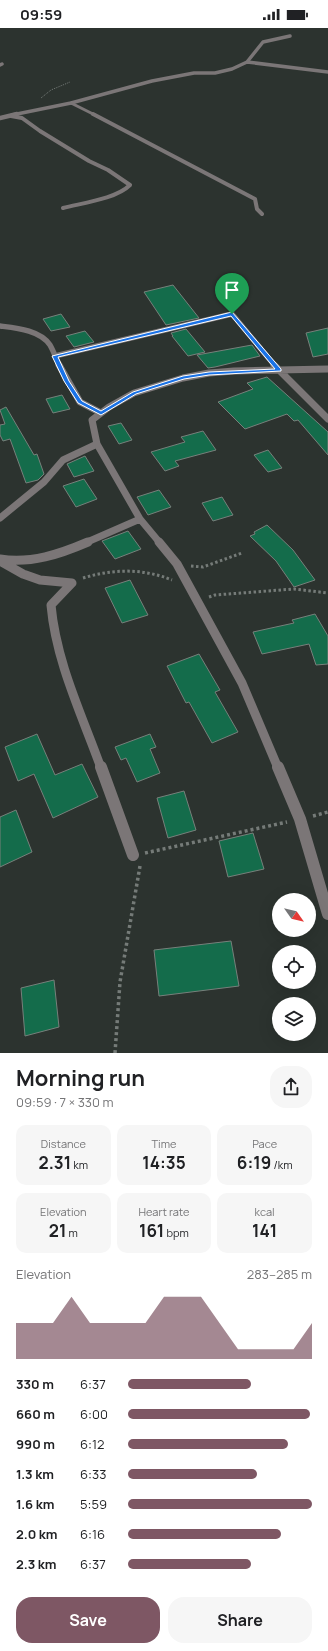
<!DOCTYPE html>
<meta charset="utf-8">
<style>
body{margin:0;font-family:Manrope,sans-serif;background:#f6f6f6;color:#202124;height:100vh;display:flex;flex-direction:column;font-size:15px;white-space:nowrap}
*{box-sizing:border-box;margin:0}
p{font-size:13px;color:#757577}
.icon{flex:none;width:22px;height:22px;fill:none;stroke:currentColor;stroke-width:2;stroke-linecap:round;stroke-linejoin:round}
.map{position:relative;height:1025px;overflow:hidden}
.side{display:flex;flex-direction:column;background:#fff;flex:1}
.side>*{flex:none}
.needle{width:26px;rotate:124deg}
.buttons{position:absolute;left:272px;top:865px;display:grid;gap:8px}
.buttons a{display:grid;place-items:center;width:44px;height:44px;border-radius:50%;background:#fff;box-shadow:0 4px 16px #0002;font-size:20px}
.pin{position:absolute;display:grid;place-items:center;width:34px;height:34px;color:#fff;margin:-41px -17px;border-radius:50% 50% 50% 0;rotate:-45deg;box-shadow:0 0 4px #0007}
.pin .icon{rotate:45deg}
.round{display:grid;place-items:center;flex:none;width:42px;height:42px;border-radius:16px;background:#f6f6f6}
.headline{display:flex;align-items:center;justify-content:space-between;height:68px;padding:0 16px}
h1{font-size:22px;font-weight:700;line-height:30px}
.metrics{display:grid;grid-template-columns:repeat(3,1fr);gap:6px;height:68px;padding:4px 16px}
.metrics div{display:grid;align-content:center;border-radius:10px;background:#f6f6f6;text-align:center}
.metrics b{font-size:17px;font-weight:700}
.metrics small{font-size:11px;font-weight:400}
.metrics p{font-size:11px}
.chart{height:112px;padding:8px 16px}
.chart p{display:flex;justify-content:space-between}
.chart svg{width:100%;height:72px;margin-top:4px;fill:#7e5764;opacity:.7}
.button{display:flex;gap:8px;margin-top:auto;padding:8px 16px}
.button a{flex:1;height:46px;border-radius:16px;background:#7e5764;color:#fff;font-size:16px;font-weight:700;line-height:46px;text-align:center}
.button a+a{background:#f6f6f6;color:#202124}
ul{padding:0 16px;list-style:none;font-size:13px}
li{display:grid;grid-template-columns:64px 48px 1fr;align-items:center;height:30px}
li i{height:10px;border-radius:5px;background:#7e5764}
.status{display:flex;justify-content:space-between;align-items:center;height:28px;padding:0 20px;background:#fff;direction:ltr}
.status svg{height:11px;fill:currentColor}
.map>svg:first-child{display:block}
</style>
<div class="status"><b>09:59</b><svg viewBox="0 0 49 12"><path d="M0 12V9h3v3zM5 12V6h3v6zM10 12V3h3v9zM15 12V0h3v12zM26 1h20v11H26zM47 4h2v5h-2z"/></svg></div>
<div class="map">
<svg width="328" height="1025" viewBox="0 0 328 1025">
<rect width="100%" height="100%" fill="#2c332f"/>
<!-- building -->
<path fill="#146c4b" stroke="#77807b" d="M 173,257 L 199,290 L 166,297 L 144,264 Z
M 61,286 L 70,299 L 51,303 L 43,291 Z
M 328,300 L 328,326 L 313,329 L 306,305 Z
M 186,301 L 205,324 L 188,328 L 172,308 L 173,308 L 171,305 Z
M 85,303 L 94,314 L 74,319 L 66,308 Z
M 252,317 L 260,328 L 215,339 L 208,340 L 197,327 Z
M 267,349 L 328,404 L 328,427 L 298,392 L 294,393 L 287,386 L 245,401 L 218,374 L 253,361 L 247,355 Z
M 62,367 L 70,381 L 53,385 L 46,371 Z
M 6,379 L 34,427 L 37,426 L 44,446 L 38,452 L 26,455 L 10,411 L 3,413 L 0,407 L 0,397 L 5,396 L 0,382 Z
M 121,395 L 132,412 L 119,416 L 108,398 Z
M 203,403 L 216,422 L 175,433 L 179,438 L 165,443 L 151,424 L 185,414 L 181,409 Z
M 268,422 L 282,440 L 268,444 L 254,427 Z
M 85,428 L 94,443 L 74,449 L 67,436 Z
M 84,451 L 97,471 L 76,479 L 63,458 Z
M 159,462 L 171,479 L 148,487 L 137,469 Z
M 222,469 L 233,487 L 213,493 L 202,475 Z
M 267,497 L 293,522 L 315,552 L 294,559 L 276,533 L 250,508 L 255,506 L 254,504 Z
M 128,503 L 141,521 L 115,531 L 102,513 Z
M 130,552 L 148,587 L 122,595 L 105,560 Z
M 315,586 L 328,608 L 328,636 L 316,637 L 309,616 L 262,626 L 253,604 L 294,595 L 292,592 Z
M 199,626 L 220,662 L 215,664 L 238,704 L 212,715 L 189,674 L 186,675 L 167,638 Z
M 37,706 L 55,747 L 82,736 L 98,769 L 53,790 L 34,746 L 18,753 L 5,719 Z
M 150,706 L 156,719 L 150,721 L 160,745 L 137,754 L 126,730 L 121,732 L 115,719 Z
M 184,763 L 196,802 L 168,810 L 157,770 Z
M 16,782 L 32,824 L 0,839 L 0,789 Z
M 253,805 L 264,841 L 228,849 L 219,813 Z
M 231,913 L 239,958 L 159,968 L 154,922 Z
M 54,952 L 59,999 L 25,1008 L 21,960 Z"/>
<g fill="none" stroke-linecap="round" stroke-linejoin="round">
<!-- path-far2 -->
<path stroke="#757b78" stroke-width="1" stroke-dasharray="1 1" stroke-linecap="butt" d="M 41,70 L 51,62 L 70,54"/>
<!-- path-far1 -->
<path stroke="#757b78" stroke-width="3" stroke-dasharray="2.5 2.5" stroke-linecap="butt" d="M 191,538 L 203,539 L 242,525
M 83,550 C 113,541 142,540 172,552
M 209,569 L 215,567 L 294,561 L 328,565"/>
<!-- path -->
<path stroke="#757b78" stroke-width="3.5" stroke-dasharray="3 3" stroke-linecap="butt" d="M 313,788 L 328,784
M 145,825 L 287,794
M 115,1025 L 120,954 L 140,838"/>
<!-- service-far1 -->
<path stroke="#7b7677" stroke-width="3" d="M 71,75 L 95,87"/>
<!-- service -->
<path stroke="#7b7677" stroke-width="4" d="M 93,86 L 255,171 L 257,181 L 262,186
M 11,88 L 22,90 L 40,103 L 89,133 L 108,142 L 130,157 C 116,171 82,175 63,180"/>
<!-- minor-far5 -->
<path stroke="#7b7677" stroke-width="3.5" d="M 247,34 L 263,14 L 290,8
M 0,37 L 2,36
M 12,87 L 71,75 L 152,53 L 194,45 L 215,45 L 232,41 L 247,34 L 328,44"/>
<!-- minor-far4 -->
<path stroke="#7b7677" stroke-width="4.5" d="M 0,90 L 17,86"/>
<!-- minor-far3 -->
<path stroke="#7b7677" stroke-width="5.5" d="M 0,298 C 16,300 40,302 50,317 C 54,324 56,331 60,338
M 55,328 L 232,286 L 275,338"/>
<!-- minor-far2 -->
<path stroke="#7b7677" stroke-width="7" d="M 59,337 L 80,374 L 101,385
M 274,337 L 328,391
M 97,416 L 140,491 L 160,515
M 0,490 L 44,454 L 63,432 L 97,416 L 92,392 L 109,379 L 134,365 L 183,350 L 209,345 L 234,343 L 328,341
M 85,515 L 140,491"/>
<!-- minor-far1 -->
<path stroke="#7b7677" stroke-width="9" d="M 159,514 L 177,536 L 242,655 L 278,740
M 0,531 C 31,536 60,526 88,514
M 0,533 L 23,546 L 40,552 L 72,555 L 51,577 C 56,634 82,687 101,740"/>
<!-- minor -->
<path stroke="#7b7677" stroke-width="12" d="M 101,739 L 133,827
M 278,739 L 300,791 L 328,886"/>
</g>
<!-- route -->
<path fill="#1a73e8" stroke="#fff" fill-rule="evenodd" d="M 232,284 L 281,341 L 281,343 L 209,347 L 184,351 L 136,366 L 101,387 L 78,375 L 64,353 L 52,328 ZM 231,288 L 275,341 L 209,344 L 183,348 L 133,364 L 101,383 L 82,373 L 69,353 L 58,329 Z"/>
</svg>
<div class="buttons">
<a><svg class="needle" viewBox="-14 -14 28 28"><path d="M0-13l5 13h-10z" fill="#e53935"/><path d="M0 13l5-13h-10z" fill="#757577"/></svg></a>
<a><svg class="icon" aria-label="locate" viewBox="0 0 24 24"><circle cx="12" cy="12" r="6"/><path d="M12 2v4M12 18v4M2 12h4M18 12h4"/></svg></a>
<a><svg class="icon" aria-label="layers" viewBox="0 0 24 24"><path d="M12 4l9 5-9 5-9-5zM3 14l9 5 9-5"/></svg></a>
</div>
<div class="pin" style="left:232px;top:286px;background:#1e9e55"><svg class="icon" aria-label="arrive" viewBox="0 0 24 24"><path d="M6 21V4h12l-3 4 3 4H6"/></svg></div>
</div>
<section class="side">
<div class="headline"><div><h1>Morning run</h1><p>09:59 · 7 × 330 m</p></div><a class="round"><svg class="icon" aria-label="share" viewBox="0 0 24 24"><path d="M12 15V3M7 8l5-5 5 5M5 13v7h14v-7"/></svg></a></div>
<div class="metrics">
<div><p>Distance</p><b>2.31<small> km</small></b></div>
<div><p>Time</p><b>14:35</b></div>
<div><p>Pace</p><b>6:19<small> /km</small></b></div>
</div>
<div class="metrics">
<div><p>Elevation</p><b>21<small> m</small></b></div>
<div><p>Heart rate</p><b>161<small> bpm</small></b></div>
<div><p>kcal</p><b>141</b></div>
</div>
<div class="chart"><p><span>Elevation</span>283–285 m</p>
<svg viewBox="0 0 160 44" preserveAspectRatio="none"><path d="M0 44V22L10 22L20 22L30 6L40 22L50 22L60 22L70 22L80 6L90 6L100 6L110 22L120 38L130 38L140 38L150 38L160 22V44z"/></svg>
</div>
<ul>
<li><b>330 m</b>6:37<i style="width:67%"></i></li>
<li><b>660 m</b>6:00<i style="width:99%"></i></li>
<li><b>990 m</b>6:12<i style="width:87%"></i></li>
<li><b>1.3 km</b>6:33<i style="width:70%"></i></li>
<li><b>1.6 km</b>5:59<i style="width:100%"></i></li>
<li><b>2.0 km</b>6:16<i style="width:83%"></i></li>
<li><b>2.3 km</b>6:37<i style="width:67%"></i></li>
</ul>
<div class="button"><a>Save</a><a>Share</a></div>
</section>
